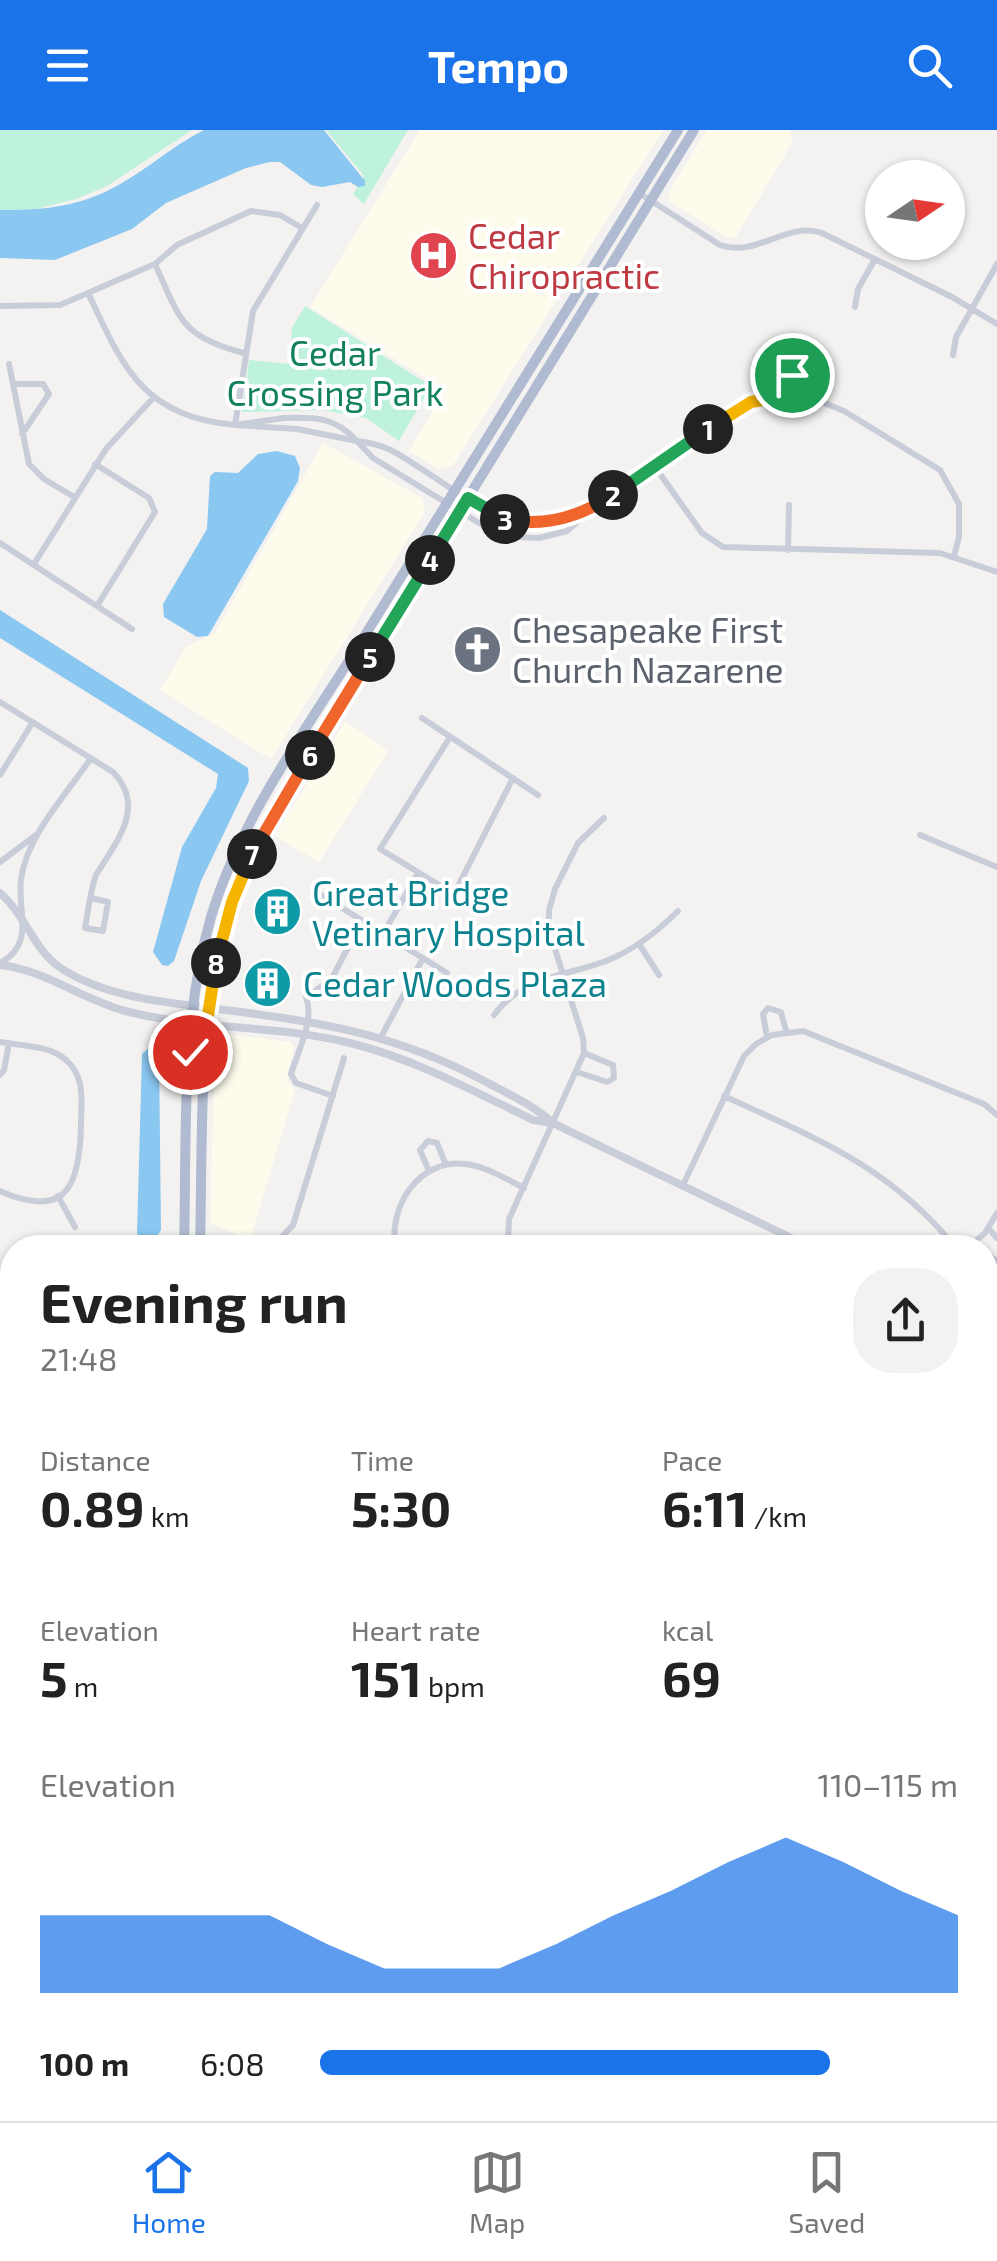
<!DOCTYPE html>
<meta charset="utf-8">
<style>
body{margin:0;font-family:"Exo 2",sans-serif;background:#f2f2f2;color:#222;height:100vh;display:flex;flex-direction:column;font-size:38px;white-space:nowrap}
*{box-sizing:border-box;margin:0}
p{font-size:32px;color:#767676}
.icon{flex:none;width:55px;height:55px;fill:none;stroke:currentColor;stroke-width:2;stroke-linecap:round;stroke-linejoin:round}
.map{position:relative;flex:1;overflow:hidden}
.details{position:absolute;left:0px;top:1105px;width:998px;height:888px;display:flex;flex-direction:column;background:#fff;border-radius:40px 40px 0 0;box-shadow:0 2px 8px #0004}
.details>*{flex:none}
.needle{width:65px;rotate:77deg}
.fabs{position:absolute;left:865px;top:30px;display:grid;gap:20px}
.fabs a{display:grid;place-items:center;width:100px;height:100px;border-radius:50%;background:#fff;box-shadow:0 2px 8px #0004;font-size:50px}
.pin{position:absolute;display:grid;place-items:center;width:85px;height:85px;color:#fff;margin:-42px;border:5px solid #fff;border-radius:50%;box-shadow:0 2px 10px #0007}
.km{position:absolute;width:50px;height:50px;margin:-25px;border-radius:50%;background:#222;color:#fff;font-size:28px;line-height:50px;text-align:center}
.round{display:grid;place-items:center;flex:none;width:105px;height:105px;border-radius:40px;background:#f2f2f2}
.head{display:flex;align-items:center;justify-content:space-between;height:170px;padding:0 40px}
h1{font-size:55px;font-weight:700;line-height:75px}
.metrics{display:grid;grid-template-columns:repeat(3,1fr);gap:15px;height:170px;padding:10px 40px}
.metrics div{display:grid;align-content:center}
.metrics b{font-size:50px;font-weight:700}
.metrics small{font-size:28px;font-weight:400}
.metrics p{font-size:28px}
.chart{height:280px;padding:20px 40px}
.chart p{display:flex;justify-content:space-between}
.chart svg{width:100%;height:180px;margin-top:10px;fill:#1a73e8;opacity:.7}
ul{padding:0 40px;list-style:none;font-size:32px}
li{display:grid;grid-template-columns:160px 120px 1fr;align-items:center;height:75px}
li i{height:25px;border-radius:12px;background:#1a73e8}
header{display:flex;justify-content:space-between;align-items:center;height:130px;padding:0 40px;background:#1a73e8;color:#fff;font-size:45px;font-weight:700}
.menu{display:flex;justify-content:space-around;align-items:center;height:140px;border-top:2px solid #e0e0e0;background:#fff;font-size:28px;color:#767676}
.menu a{display:grid;justify-items:center;gap:5px}
.menu .current{color:#1a73e8}
.map>svg:first-child{display:block}
</style>
<header><svg class="icon" aria-label="menu" viewBox="0 0 24 24"><path d="M4 6h16M4 12h16M4 18h16"/></svg>Tempo<svg class="icon" aria-label="search" viewBox="0 0 24 24"><circle cx="10" cy="10" r="6"/><path d="M15 15l6 6"/></svg></header>
<div class="map">
<svg width="997" height="1991" viewBox="0 0 997 1991">
<rect width="100%" height="100%" fill="#f4f2f1"/>
<!-- commercial -->
<path fill="#fdfcec" d="M 420,0 L 663,0 L 453,335 L 439,339 L 409,321 L 445,260 L 310,177 Z
M 707,0 L 790,0 L 792,13 L 735,108 L 725,106 L 670,72 L 668,63 Z
M 323,313 L 422,368 L 425,382 L 271,629 L 160,560 L 186,517 L 215,503 Z
M 345,591 L 388,621 L 319,732 L 275,706 Z
M 226,904 L 290,912 L 294,916 L 287,951 L 295,960 L 250,1110 L 210,1093 L 215,915 Z"/>
<!-- green -->
<path fill="#bff2dd" d="M 0,0 L 192,0 L 107,56 L 76,69 L 0,88 Z
M 326,0 L 408,0 L 364,74 L 353,64 L 364,46 Z
M 305,176 L 431,256 L 399,311 L 366,288 L 322,280 L 242,282 L 249,230 L 289,234 L 292,198 Z
M 383,1980 L 520,1980 L 528,1991 L 380,1991 Z"/>
<!-- water -->
<path fill="#8ac7f1" d="M 204,0 L 324,0 L 365,51 L 365,56 L 358,57 L 350,52 L 322,57 L 311,55 L 280,32 L 270,32 L 246,38 L 166,73 L 132,99 L 55,130 L 0,128 L 0,80 C 39,80 73,78 109,60 C 142,44 170,17 204,0 Z
M 277,321 L 295,326 L 300,338 L 298,351 L 208,506 L 197,507 L 164,487 L 163,474 L 207,399 L 210,346 L 215,342 L 238,343 L 258,324 Z
M 0,480 L 248,638 L 249,651 L 201,751 L 174,831 L 168,836 L 162,835 L 153,822 L 182,717 L 216,658 L 218,644 L 0,508 Z
M 151,916 L 159,924 L 161,1100 L 156,1108 L 138,1106 L 137,1103 L 142,924 Z
M 520,1980 L 590,1980 L 593,1984 L 599,1980 L 627,1980 L 620,1991 L 528,1991 Z"/>
<g fill="none" stroke-linecap="round" stroke-linejoin="round">
<!-- stream -->
<path stroke="#8ac7f1" stroke-width="2.5" d="M 0,1580 L 12,1575"/>
<!-- minor -->
<path stroke="#c8cdd9" stroke-width="6" d="M 639,63 L 720,115 C 757,128 786,91 822,103 L 952,167 L 997,194
M 155,134 C 180,189 181,207 244,223
M 88,163 C 123,237 142,286 235,295 L 253,181 L 317,75
M 0,176 L 60,175 L 155,134 L 177,115 L 251,81 L 280,85 L 302,98
M 855,177 L 858,159 L 875,129
M 953,225 L 956,207 L 997,134
M 9,234 L 29,334 L 44,349 L 74,367
M 13,254 L 43,254 L 49,264 L 22,304
M 775,266 L 774,242 L 783,235 L 793,245 L 794,265
M 284,288 C 316,287 335,287 357,311 L 297,299 L 235,295 Z
M 95,334 L 149,368 L 155,382 L 97,476
M 655,337 L 702,403 L 723,417 L 940,423 L 997,442
M 591,380 C 507,406 489,382 420,338 C 397,323 385,314 357,311 L 373,328 L 489,399 L 516,407 L 539,408 L 567,401 L 591,380 L 743,275 L 775,266 L 812,268 L 844,281 L 940,340 L 959,374 L 959,407 L 954,426
M 0,413 L 132,499
M 788,420 L 789,375
M 34,434 L 106,319 L 154,267
M 0,572 L 113,642 C 147,677 116,712 96,745 C 90,762 88,781 85,798 L 103,801 L 108,772 L 91,768
M 422,588 L 538,665
M 450,607 L 380,719 L 454,764 L 513,648
M 0,645 L 33,592
M 920,705 L 997,737
M 0,732 L 36,705
M 316,762 L 447,843
M 383,804 L 418,743
M 639,814 L 659,845
M 0,833 C 36,814 17,780 21,749 C 27,705 67,664 91,628
M 494,885 C 523,846 563,847 606,831 C 634,820 656,803 678,781
M 381,907 L 423,828
M 767,907 L 763,884 L 768,878 L 781,882 L 786,901
M 0,912 C 21,916 50,915 66,930 C 86,947 81,972 81,995 C 80,1054 67,1091 0,1061
M 577,942 L 607,952 L 614,948 L 613,935 L 584,923
M 0,945 L 4,940 L 9,913
M 333,966 L 296,953 L 291,944 C 298,920 315,891 306,867 L 331,850 L 362,791
M 724,966 C 817,1009 889,1036 956,1118
M 429,1041 L 420,1020 L 428,1011 L 437,1013 L 446,1035
M 683,1055 L 744,926 L 756,914 L 772,905 L 803,901 L 984,974 L 997,985
M 58,1066 L 75,1097
M 989,1099 L 997,1108
M 274,1115 L 293,1095 L 344,928
M 395,1118 C 389,1075 419,1029 465,1034 C 486,1036 506,1049 524,1058
M 508,1118 L 509,1089 L 584,923 L 583,908 L 549,800 L 549,780 L 555,759 L 578,713 L 604,688
M 967,1118 L 985,1103 L 997,1083
M 985,1123 L 997,1131
M 985,1250 L 997,1250
M 985,1528 L 997,1526
M 0,1638 L 12,1633
M 0,1770 L 12,1745
M 684,1991 L 690,1980
M 821,1991 L 827,1980"/>
<!-- tertiary -->
<path stroke="#c8cdd9" stroke-width="8" d="M 0,763 C 26,785 33,820 62,839 C 108,868 165,872 217,879 C 320,892 395,903 488,953 C 511,965 534,976 553,993
M 0,835 C 46,840 84,871 129,882 C 201,900 278,895 350,913 C 415,929 473,961 533,990 L 553,993 L 571,1002 L 812,1118
M 0,1449 L 12,1451
M 0,1461 L 12,1463
M 985,1755 L 997,1761"/>
<!-- primary -->
<path stroke="#b0bad1" stroke-width="10" d="M 184,1118 C 187,1008 180,893 211,787 C 242,684 311,593 367,502 C 470,334 575,168 678,0
M 200,1118 C 204,953 192,819 281,672 L 694,0
M 184,1980 L 186,1991
M 198,1980 L 200,1991"/>
</g>
<g fill="none" stroke-linecap="round" stroke-linejoin="round">
<defs>
<path id="split-1" d="M 708,299 L 751,272 L 794,265 L 792,245"/>
<path id="split-2" d="M 613,365 L 708,299"/>
<path id="split-3" d="M 505,389 C 544,398 581,386 613,365"/>
<path id="split-4" d="M 430,430 L 468,368 L 505,389"/>
<path id="split-5" d="M 370,527 L 430,430"/>
<path id="split-6" d="M 310,625 L 370,527"/>
<path id="split-7" d="M 252,724 L 310,625"/>
<path id="split-8" d="M 216,833 L 232,772 L 252,724"/>
<path id="split-9" d="M 190,922 L 191,891 L 207,892 L 216,833"/>
</defs>
<!-- split-1 casing -->
<use href="#split-1" stroke="#fff" stroke-width="20"/>
<!-- split-2 casing -->
<use href="#split-2" stroke="#fff" stroke-width="20"/>
<!-- split-3 casing -->
<use href="#split-3" stroke="#fff" stroke-width="20"/>
<!-- split-4 casing -->
<use href="#split-4" stroke="#fff" stroke-width="20"/>
<!-- split-5 casing -->
<use href="#split-5" stroke="#fff" stroke-width="20"/>
<!-- split-6 casing -->
<use href="#split-6" stroke="#fff" stroke-width="20"/>
<!-- split-7 casing -->
<use href="#split-7" stroke="#fff" stroke-width="20"/>
<!-- split-8 casing -->
<use href="#split-8" stroke="#fff" stroke-width="20"/>
<!-- split-9 casing -->
<use href="#split-9" stroke="#fff" stroke-width="20"/>
<!-- split-1 -->
<use href="#split-1" stroke="#f5b400" stroke-width="12"/>
<!-- split-2 -->
<use href="#split-2" stroke="#22a559" stroke-width="12"/>
<!-- split-3 -->
<use href="#split-3" stroke="#f0652b" stroke-width="12"/>
<!-- split-4 -->
<use href="#split-4" stroke="#22a559" stroke-width="12"/>
<!-- split-5 -->
<use href="#split-5" stroke="#22a559" stroke-width="12"/>
<!-- split-6 -->
<use href="#split-6" stroke="#f0652b" stroke-width="12"/>
<!-- split-7 -->
<use href="#split-7" stroke="#f0652b" stroke-width="12"/>
<!-- split-8 -->
<use href="#split-8" stroke="#f5b400" stroke-width="12"/>
<!-- split-9 -->
<use href="#split-9" stroke="#f5b400" stroke-width="12"/>
</g>
<!-- icons -->
<defs>
<symbol id="hospital-disc" viewBox="-11 -11 22 22"><circle r="9.5" fill="#e0444e" stroke="#fff"/><path d="M-5-5h3v3.5h4V-5h3V5h-3V1.5h-4V5h-3Z" fill="#fff"/></symbol>
<symbol id="church-disc" viewBox="-11 -11 22 22"><circle r="9.5" fill="#6b7280" stroke="#fff"/><path d="M-1.2-6h2.4v3.5h3.3v2.4h-3.3V6h-2.4V-.1h-3.3v-2.4h3.3Z" fill="#fff"/></symbol>
<symbol id="building-disc" viewBox="-11 -11 22 22"><circle r="9.5" fill="#0f9aa8" stroke="#fff"/><path d="M-4-6H4V6H1V3H-1V6H-4ZM-2.5-4.3h1.7v1.8h-1.7ZM.8-4.3h1.7v1.8H.8ZM-2.5-1h1.7V.8h-1.7ZM.8-1h1.7V.8H.8Z" fill="#fff"/></symbol>
</defs>
<g fill-rule="evenodd">
<use href="#hospital-disc" x="406" y="98" width="55" height="55"/>
<use href="#church-disc" x="450" y="492" width="55" height="55"/>
<use href="#building-disc" x="250" y="754" width="55" height="55"/>
<use href="#building-disc" x="240" y="826" width="55" height="55"/>
</g>
<g text-anchor="middle" dominant-baseline="central" stroke-width="8" stroke-linejoin="round" paint-order="stroke">
<!-- health labels -->
<g font-size="35" fill="#be3a42" stroke="#fff" text-anchor="start">
<text x="468" y="105">Cedar<tspan x="468" dy="40">Chiropractic</tspan></text>
</g>
<!-- park labels -->
<g font-size="35" fill="#138160" stroke="#fff">
<text x="335" y="222">Cedar<tspan x="335" dy="40">Crossing Park</tspan></text>
</g>
<!-- worship labels -->
<g font-size="35" fill="#5b616d" stroke="#fff" text-anchor="start">
<text x="512" y="499">Chesapeake First<tspan x="512" dy="40">Church Nazarene</tspan></text>
</g>
<!-- culture labels -->
<g font-size="35" fill="#0d838f" stroke="#fff" text-anchor="start">
<text x="312" y="762">Great Bridge<tspan x="312" dy="40">Vetinary Hospital</tspan></text>
<text x="303" y="853">Cedar Woods Plaza</text>
</g>
</g>
</svg>
<div class="fabs">
<a><svg class="needle" viewBox="-14 -14 28 28"><path d="M0-13l5 13h-10z" fill="#e53935"/><path d="M0 13l5-13h-10z" fill="#767676"/></svg></a>
</div>
<div class="pin" style="left:792px;top:245px;background:#1e9e55"><svg class="icon" aria-label="arrive" viewBox="0 0 24 24"><path d="M6 21V4h12l-3 4 3 4H6"/></svg></div>
<div class="pin" style="left:190px;top:922px;background:#d93025"><svg class="icon" aria-label="check" viewBox="0 0 24 24"><path d="M5 12l5 5 9-10"/></svg></div>
<b class="km" style="left:708px;top:299px">1</b>
<b class="km" style="left:613px;top:365px">2</b>
<b class="km" style="left:505px;top:389px">3</b>
<b class="km" style="left:430px;top:430px">4</b>
<b class="km" style="left:370px;top:527px">5</b>
<b class="km" style="left:310px;top:625px">6</b>
<b class="km" style="left:252px;top:724px">7</b>
<b class="km" style="left:216px;top:833px">8</b>
<section class="details">
<div class="head"><div><h1>Evening run</h1><p>21:48</p></div><a class="round"><svg class="icon" aria-label="share" viewBox="0 0 24 24"><path d="M12 15V3M7 8l5-5 5 5M5 13v7h14v-7"/></svg></a></div>
<div class="metrics">
<div><p>Distance</p><b>0.89<small> km</small></b></div>
<div><p>Time</p><b>5:30</b></div>
<div><p>Pace</p><b>6:11<small> /km</small></b></div>
</div>
<div class="metrics">
<div><p>Elevation</p><b>5<small> m</small></b></div>
<div><p>Heart rate</p><b>151<small> bpm</small></b></div>
<div><p>kcal</p><b>69</b></div>
</div>
<div class="chart"><p><span>Elevation</span>110–115 m</p>
<svg viewBox="0 0 160 44" preserveAspectRatio="none"><path d="M0 44V25L10 25L20 25L30 25L40 25L50 32L60 38L70 38L80 38L90 32L100 25L110 19L120 12L130 6L140 12L150 19L160 25V44z"/></svg>
</div>
<ul>
<li><b>100 m</b>6:08<i style="width:80%"></i></li>
</ul>
</section>
</div>
<nav class="menu">
<a class="current"><svg class="icon" aria-label="home" viewBox="0 0 24 24"><path d="M3 11l9-7 9 7M6 9v11h12V9"/></svg>Home</a>
<a><svg class="icon" aria-label="map" viewBox="0 0 24 24"><path d="M3 6l6-2 6 2 6-2v14l-6 2-6-2-6 2zM9 4v14M15 6v14"/></svg>Map</a>
<a><svg class="icon" aria-label="saved" viewBox="0 0 24 24"><path d="M7 4h10v16l-5-4-5 4z"/></svg>Saved</a>
</nav>
